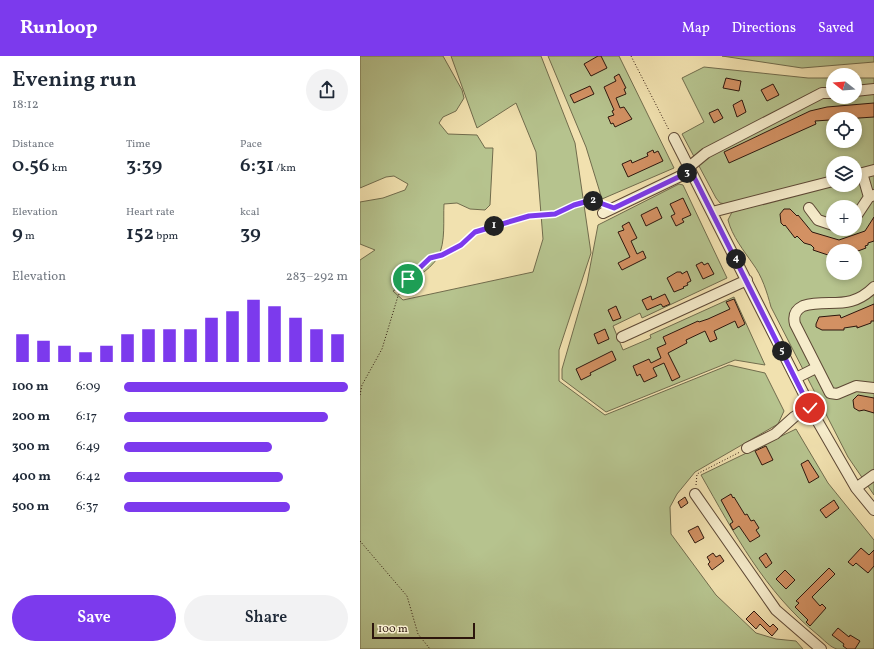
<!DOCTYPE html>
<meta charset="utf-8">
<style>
body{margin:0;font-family:Vollkorn,serif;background:#f2f2f3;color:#1f2937;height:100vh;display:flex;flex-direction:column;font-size:15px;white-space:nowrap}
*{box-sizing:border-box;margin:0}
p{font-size:13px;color:#747a83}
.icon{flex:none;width:22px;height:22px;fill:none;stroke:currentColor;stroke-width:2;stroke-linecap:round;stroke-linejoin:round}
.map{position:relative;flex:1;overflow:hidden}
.drawer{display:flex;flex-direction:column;background:#fff;width:360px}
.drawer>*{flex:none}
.needle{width:26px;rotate:287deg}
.fabs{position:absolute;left:466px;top:12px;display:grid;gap:8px}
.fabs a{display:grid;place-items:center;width:36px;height:36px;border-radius:50%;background:#fff;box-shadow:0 2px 6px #0003;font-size:20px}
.scale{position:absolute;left:12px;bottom:10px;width:103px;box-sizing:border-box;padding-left:4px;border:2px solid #2c150c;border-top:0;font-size:11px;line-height:14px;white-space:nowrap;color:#2c150c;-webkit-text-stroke:3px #f6eccb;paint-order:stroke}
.pin{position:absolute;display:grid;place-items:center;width:34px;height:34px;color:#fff;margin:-17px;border:2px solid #fff;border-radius:50%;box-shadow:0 1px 4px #0007}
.km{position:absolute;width:20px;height:20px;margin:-10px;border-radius:50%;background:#222;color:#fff;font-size:11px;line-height:20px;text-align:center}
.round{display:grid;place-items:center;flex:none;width:42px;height:42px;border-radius:21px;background:#f2f2f3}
.head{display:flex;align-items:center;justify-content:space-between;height:68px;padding:0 12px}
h1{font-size:22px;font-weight:600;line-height:30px}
.metrics{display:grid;grid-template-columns:repeat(3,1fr);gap:6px;height:68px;padding:4px 12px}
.metrics div{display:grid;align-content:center}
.metrics b{font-size:20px;font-weight:600}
.metrics small{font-size:11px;font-weight:400}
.metrics p{font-size:11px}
.chart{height:112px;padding:8px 12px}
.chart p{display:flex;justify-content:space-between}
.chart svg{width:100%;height:72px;margin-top:4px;stroke:#7c3aed;stroke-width:6}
.button{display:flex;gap:8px;margin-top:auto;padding:8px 12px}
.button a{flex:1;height:46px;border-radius:24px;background:#7c3aed;color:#fff;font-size:16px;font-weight:600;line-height:46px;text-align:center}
.button a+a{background:#f2f2f3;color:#1f2937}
ul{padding:0 12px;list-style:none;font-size:13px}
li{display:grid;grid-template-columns:64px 48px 1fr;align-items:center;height:30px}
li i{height:10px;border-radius:5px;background:#7c3aed}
header{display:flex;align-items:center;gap:24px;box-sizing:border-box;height:56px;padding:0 20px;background:#7c3aed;color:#fff}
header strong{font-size:19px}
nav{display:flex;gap:22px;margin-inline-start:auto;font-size:14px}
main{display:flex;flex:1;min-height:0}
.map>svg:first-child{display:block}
</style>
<header>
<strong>Runloop</strong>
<nav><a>Map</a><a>Directions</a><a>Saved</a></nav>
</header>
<main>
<section class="drawer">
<div class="head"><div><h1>Evening run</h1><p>18:12</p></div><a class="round"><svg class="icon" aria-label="share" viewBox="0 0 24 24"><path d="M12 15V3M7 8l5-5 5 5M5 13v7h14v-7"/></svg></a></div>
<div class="metrics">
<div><p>Distance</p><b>0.56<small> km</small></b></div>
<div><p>Time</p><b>3:39</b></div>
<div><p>Pace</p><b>6:31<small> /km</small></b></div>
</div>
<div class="metrics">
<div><p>Elevation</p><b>9<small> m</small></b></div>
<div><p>Heart rate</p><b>152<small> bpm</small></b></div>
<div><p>kcal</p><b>39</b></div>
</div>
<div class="chart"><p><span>Elevation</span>283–292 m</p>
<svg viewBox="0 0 160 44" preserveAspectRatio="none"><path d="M5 44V27M15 44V31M25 44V34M35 44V38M45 44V34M55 44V27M65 44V24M75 44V24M85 44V24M95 44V17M105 44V13M115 44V6M125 44V10M135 44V17M145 44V24M155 44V27"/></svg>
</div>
<ul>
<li><b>100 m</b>6:09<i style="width:100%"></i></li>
<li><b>200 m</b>6:17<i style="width:91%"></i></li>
<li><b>300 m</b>6:49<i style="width:66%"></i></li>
<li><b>400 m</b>6:42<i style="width:71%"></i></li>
<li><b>500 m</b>6:37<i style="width:74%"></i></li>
</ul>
<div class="button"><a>Save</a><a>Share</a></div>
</section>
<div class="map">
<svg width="514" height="593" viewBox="0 0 514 593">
<rect width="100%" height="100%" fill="#f1e1af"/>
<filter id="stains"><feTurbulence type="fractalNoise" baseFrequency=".005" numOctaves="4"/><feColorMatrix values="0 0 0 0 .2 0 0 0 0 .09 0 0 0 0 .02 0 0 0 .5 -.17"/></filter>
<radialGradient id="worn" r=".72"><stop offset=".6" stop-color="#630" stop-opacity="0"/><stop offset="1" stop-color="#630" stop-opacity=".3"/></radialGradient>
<!-- green -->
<path fill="#b6c38e" stroke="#716c4d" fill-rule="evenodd" d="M 0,0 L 83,0 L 102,34 L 104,42 L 96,55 L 83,61 L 79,67 L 88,78 L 117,79 L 125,92 L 133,92 L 130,149 L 125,154 L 110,153 L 97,147 L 84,148 C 83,164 86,186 78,201 C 70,215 47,228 33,235 L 43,244 L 173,216 L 183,183 L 176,96 L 156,47 L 117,72 L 91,0 L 181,0 L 215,87 L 231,197 L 199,294 L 199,325 L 245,359 L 369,309 L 405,317 L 424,355 L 418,368 L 335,416 L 317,438 L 310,451 L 311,478 L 356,539 L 396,577 L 416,583 L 436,585 L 443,593 L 0,593 L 0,204 L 15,194 L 0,188 L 0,146 L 23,142 L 45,134 L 48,128 L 34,120 L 26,121 L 0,132 Z
M 188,0 L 259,0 L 314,112 L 242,143 L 226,91 Z
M 362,0 L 514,0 L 514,6 L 442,12 Z
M 344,11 L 448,22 L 473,22 L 473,41 L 495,41 L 495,22 L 514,22 L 514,109 L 495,114 L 495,107 L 473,107 L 473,120 L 366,148 L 360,147 L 356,142 L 322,78 L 344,66 L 322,22 ZM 473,63 L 495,63 L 495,85 L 473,85 Z
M 514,118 L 514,439 L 488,401 L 411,251 C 407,236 402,220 393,208 C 384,195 372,180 368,164 L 372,156 L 473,129 L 495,129 L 495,123 ZM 473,151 L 495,151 L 495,173 L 473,173 ZM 473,195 L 495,195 L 495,217 L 473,217 Z
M 319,128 L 323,129 L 367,222 L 282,262 L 280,257 L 253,270 L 263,294 L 291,282 L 290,279 L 374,241 L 405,309 L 375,304 L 246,356 L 202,323 L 202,313 L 227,227 L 238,169 Z
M 436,373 L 468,427 L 514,484 L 514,593 C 502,593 489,593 477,593 C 471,592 463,583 458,579 C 405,536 374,477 341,419 Z"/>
<!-- building -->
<path fill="#d39163" stroke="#2c150c" d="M 238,0 L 241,0 L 247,12 L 231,20 L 224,8 Z
M 259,18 L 266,32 L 264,33 L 266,38 L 256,42 L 260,52 L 264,51 L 272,63 L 255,71 L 253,67 L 251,68 L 248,61 L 254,59 L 252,55 L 254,54 L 244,31 L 256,25 L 254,21 Z
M 366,22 L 381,25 L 379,35 L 363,32 Z
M 413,28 L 419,39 L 407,45 L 401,34 Z
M 230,30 L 234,38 L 214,47 L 210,39 Z
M 382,44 L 386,56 L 377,61 L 373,49 Z
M 514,47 L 514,61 L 455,65 L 456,68 L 369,107 L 364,96 L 450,55 L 467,51 Z
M 358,53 L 363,62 L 354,67 L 349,57 Z
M 293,94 L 294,97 L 298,95 L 303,105 L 268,121 L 262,108 L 271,104 L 272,107 L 288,100 L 287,97 Z
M 323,142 L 331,159 L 322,163 L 324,166 L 316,170 L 311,160 L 315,158 L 310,148 Z
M 297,151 L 302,162 L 286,170 L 281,159 Z
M 424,153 L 430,153 L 437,160 L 438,159 L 452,176 L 479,184 L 505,175 L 514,161 L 514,185 L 508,187 L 508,189 L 505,190 L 506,192 L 498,195 L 473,195 L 473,197 L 469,196 L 468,199 L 453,194 L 454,192 L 451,189 L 444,187 L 437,180 L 435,182 L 425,169 L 424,170 L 421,167 L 420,158 Z
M 269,166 L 277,182 L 271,185 L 277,198 L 283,195 L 286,202 L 262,214 L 258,207 L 270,201 L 258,176 L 264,174 L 262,170 Z
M 342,206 L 344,209 L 348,207 L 354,218 L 343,223 L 336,209 Z
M 327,215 L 331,225 L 327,227 L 328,229 L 323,231 L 324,232 L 314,236 L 307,222 L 317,216 L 321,216 L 322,218 Z
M 305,238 L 310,248 L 303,251 L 301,248 L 287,254 L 282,244 L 291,240 L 292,244 Z
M 374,243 L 385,268 L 378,272 L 375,265 L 354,275 L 357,283 L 350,286 L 345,275 L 326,284 L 327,287 L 308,297 L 320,321 L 312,325 L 304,307 L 293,312 L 297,320 L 284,326 L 280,318 L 277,320 L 273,310 L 289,303 L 291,307 L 301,302 L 297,292 L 306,288 L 303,281 L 338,265 L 339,266 L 348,263 L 370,253 L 366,246 Z
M 514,248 L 514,265 L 511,265 L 511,267 L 497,272 L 497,270 L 484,272 L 484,274 L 462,274 L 456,271 L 456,268 L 459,261 L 480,259 L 481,262 Z
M 256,250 L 261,262 L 253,265 L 248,254 Z
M 245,273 L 249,283 L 238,288 L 234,278 Z
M 252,295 L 256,304 L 230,317 L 231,319 L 221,324 L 216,313 Z
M 498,339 L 514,342 L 514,357 L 504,354 L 499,355 L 494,352 L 493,344 Z
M 406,390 L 413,404 L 402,409 L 395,395 Z
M 448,404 L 459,421 L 449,427 L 441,408 Z
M 371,438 L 373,442 L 374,441 L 385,459 L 387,458 L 391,465 L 394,464 L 399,472 L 396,474 L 400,480 L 390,486 L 379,470 L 373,474 L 370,468 L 373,466 L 361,444 Z
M 325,441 L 328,447 L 321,452 L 318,446 Z
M 474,444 L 479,452 L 466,462 L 460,454 Z
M 338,470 L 344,482 L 335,487 L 328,475 Z
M 501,492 L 509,499 L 514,494 L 514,510 L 508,517 L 496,507 L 493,510 L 488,506 Z
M 353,497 L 356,501 L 360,499 L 364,505 L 352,514 L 348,508 L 350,506 L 347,501 Z
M 406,497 L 412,507 L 406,512 L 399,502 Z
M 469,512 L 475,518 L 452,541 L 460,550 L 462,548 L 466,552 L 450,570 L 446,566 L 448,564 L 435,551 L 439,547 L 436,545 Z
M 425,514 L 435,524 L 426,533 L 416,523 Z
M 394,555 L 410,571 L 413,568 L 418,573 L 412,580 L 400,568 L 396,573 L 386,563 Z
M 478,572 L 489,581 L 490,579 L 500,585 L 495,593 L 487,593 L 483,590 L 484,588 L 472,579 Z"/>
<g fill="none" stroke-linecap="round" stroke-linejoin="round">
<defs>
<path id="minor" d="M 495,35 L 514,33
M 314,82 L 458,366 L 496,432 L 514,454
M 329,111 L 346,97 L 462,37 L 473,37
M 502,117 L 509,141
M 495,119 L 514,114
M 449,152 L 458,164 L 473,169
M 352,156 L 473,125
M 243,157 L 331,115
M 495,162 L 509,141 L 514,139
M 514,231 C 489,256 469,242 443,250 C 435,254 433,260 435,268 L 470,337 L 477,338 L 496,330 L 514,332
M 262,281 L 387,224
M 436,322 L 456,312
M 387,392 L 415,378 L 434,361 L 450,351
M 496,432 L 514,419
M 335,438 L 416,554 L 461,593"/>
</defs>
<!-- minor casing -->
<use href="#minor" stroke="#5d4835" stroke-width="12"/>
<!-- path -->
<path stroke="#2c150c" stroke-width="1" stroke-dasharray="1 2" stroke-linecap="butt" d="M 271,0 L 309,74
M 0,339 L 2,329 L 22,293 L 38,240 L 48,223 L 70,202 L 82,199 L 101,189 L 115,176 L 169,159 L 195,158 L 213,149 L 232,144 L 243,148
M 336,429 L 337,418 L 380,396
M 0,485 L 47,540 L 58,578 L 70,593"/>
<!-- minor -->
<use href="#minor" stroke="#f6eccb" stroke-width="10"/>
</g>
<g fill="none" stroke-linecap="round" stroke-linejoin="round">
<defs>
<path id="route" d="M 48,223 L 70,202 L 82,199 L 101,189 L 115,176 L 169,160 L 195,158 L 214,149 L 232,144 L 254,152 L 331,115 L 450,352"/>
</defs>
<!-- route casing -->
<use href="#route" stroke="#fff" stroke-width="8"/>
<!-- route -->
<use href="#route" stroke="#7c3aed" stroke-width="5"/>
</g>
<rect width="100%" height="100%" filter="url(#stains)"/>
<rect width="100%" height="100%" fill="url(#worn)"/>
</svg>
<div class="fabs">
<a><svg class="needle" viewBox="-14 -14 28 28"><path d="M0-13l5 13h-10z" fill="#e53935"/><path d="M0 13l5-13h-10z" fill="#747a83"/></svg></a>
<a><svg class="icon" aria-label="locate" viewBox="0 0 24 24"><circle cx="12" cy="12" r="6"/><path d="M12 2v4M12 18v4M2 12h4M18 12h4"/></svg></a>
<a><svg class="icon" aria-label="layers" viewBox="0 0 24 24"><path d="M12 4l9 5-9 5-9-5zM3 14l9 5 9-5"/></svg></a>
<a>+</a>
<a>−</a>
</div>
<div class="scale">100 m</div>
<div class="pin" style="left:48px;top:223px;background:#1e9e55"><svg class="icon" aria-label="arrive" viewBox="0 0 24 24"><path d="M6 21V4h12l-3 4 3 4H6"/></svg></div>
<div class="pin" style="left:450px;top:352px;background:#d93025"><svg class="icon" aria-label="check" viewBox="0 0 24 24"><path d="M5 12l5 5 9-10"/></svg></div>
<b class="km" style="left:134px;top:170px">1</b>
<b class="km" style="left:233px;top:145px">2</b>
<b class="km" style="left:327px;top:117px">3</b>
<b class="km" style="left:376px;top:203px">4</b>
<b class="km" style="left:422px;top:295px">5</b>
</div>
</main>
